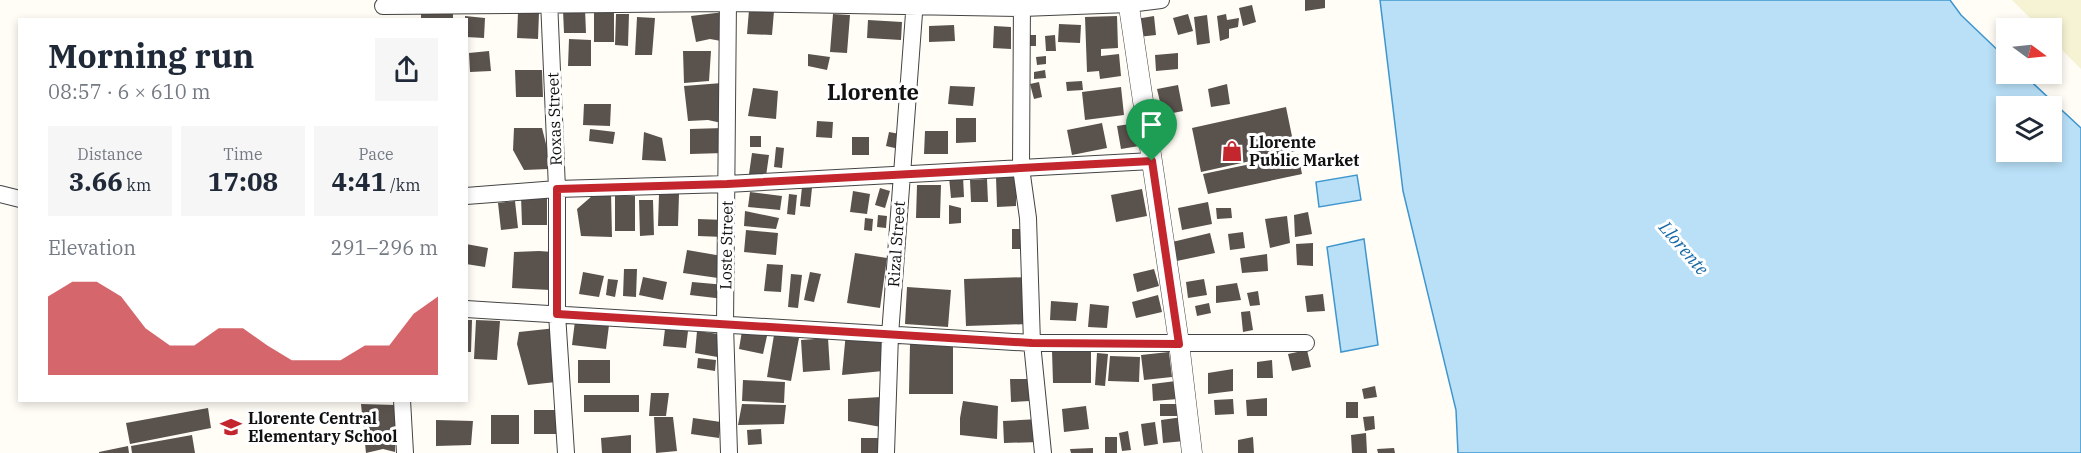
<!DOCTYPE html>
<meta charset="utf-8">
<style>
body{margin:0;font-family:"IBM Plex Serif",serif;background:#f6f6f7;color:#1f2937;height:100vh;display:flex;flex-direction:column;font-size:22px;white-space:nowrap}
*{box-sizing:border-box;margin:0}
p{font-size:20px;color:#747a83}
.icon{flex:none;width:33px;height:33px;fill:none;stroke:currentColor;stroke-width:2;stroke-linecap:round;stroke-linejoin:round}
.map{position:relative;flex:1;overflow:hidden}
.side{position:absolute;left:18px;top:18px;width:450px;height:384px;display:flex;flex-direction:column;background:#fff;border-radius:0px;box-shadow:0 3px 9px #0003}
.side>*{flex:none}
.needle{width:39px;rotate:105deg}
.buttons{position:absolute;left:1996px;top:18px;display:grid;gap:12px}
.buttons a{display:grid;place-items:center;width:66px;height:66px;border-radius:0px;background:#fff;box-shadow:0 3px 9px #0003;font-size:30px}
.pin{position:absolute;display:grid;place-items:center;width:51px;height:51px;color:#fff;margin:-62px -26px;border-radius:50% 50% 50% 0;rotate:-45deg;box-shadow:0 0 6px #0007}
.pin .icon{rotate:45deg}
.round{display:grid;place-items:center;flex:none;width:63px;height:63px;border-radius:0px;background:#f6f6f7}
.summary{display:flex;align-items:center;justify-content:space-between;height:102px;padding:0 30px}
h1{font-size:33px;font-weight:700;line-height:45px}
.stats{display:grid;grid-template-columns:repeat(3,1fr);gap:9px;height:102px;padding:6px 30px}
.stats div{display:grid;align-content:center;border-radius:0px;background:#f6f6f7;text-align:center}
.stats b{font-size:26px;font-weight:700}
.stats small{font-size:16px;font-weight:400}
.stats p{font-size:16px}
.chart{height:168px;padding:12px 30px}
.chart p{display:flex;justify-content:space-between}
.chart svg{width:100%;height:108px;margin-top:6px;fill:#c4262e;opacity:.7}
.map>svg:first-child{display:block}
</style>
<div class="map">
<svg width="2081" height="453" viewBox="0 0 2081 453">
<rect width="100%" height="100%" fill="#fffdf5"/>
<!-- farmland -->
<path fill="#f6f3d4" d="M 2012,0 L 2081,0 L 2081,69 L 2052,40 L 2052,28 L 2040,28 Z"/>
<!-- water -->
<path fill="#b9e0f7" stroke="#3f96cf" stroke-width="1.5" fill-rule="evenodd" d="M 1380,0 L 1950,0 L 1961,15 L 2007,59 L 2007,74 L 2023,74 L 2081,128 L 2081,453 L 1458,453 L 1456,410 L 1403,191 ZM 2052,106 L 2052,152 L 2007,152 L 2007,106 Z
M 1357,175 L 1361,200 L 1319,207 L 1316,182 Z
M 1364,239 L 1378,345 L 1341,352 L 1327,247 Z"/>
<!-- building -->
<path fill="#5a524d" d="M 1305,0 L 1325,0 L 1325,8 L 1305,11 Z
M 1252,5 L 1256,22 L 1243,26 L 1239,8 Z
M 421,9 L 453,9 L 453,20 L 421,20 Z
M 585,9 L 586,33 L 564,33 L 563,10 Z
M 614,10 L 614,42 L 594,42 L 594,11 Z
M 749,10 L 774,11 L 772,35 L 747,34 Z
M 518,12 L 539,13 L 538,39 L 517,38 Z
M 724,12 L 721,41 L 710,39 L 696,42 L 691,16 Z
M 616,14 L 629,14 L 628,46 L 615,45 Z
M 833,14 L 850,15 L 847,53 L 830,52 Z
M 1188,14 L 1193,31 L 1178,35 L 1173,18 Z
M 1226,14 L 1227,20 L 1239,18 L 1238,27 L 1229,29 L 1229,38 L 1220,41 L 1217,16 Z
M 1207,15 L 1210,43 L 1197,45 L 1194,17 Z
M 465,16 L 485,18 L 484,38 L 466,37 Z
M 1117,16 L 1118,48 L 1101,49 L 1101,56 L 1119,54 L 1121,76 L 1100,79 L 1099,71 L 1087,72 L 1085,17 Z
M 1154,16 L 1156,35 L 1138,37 L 1136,19 Z
M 637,17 L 655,18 L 652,55 L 635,55 Z
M 868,20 L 902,22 L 901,40 L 867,38 Z
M 1059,24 L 1081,25 L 1080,43 L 1058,42 Z
M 954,25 L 955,41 L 929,42 L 929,26 Z
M 994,26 L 1011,27 L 1011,49 L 993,48 Z
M 1025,35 L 1036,35 L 1036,46 L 1024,46 Z
M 1055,35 L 1056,51 L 1046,51 L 1045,36 Z
M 569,39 L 591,40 L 591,66 L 568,66 Z
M 489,51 L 491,71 L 470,72 L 469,53 Z
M 683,51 L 711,51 L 709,81 L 684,83 Z
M 1178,53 L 1178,69 L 1156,71 L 1155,55 Z
M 808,54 L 830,57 L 827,70 L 808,66 Z
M 1046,56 L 1046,64 L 1037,65 L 1036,57 Z
M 515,70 L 542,70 L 543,97 L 516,97 Z
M 1045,70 L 1046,78 L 1034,79 L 1034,72 Z
M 1082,81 L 1083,90 L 1067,91 L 1066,82 Z
M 1039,82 L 1042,97 L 1034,99 L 1030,84 Z
M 722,83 L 726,124 L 708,120 L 688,121 L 684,86 Z
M 1227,84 L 1230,104 L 1211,107 L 1208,89 Z
M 1178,85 L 1183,111 L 1163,115 L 1157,89 Z
M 950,86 L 975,87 L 973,106 L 948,104 Z
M 1121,87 L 1124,115 L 1085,120 L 1082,92 Z
M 753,88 L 778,91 L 776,119 L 748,116 Z
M 584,104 L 611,104 L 610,126 L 583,125 Z
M 1286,107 L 1295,151 L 1201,172 L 1192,128 Z
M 956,118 L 976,118 L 976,142 L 956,143 Z
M 817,121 L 833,122 L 832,138 L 816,137 Z
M 1102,123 L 1107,148 L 1072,155 L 1067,130 Z
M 1136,123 L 1139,146 L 1121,149 L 1117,126 Z
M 514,128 L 542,128 L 547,148 L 548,169 L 524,170 L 513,150 Z
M 723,128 L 724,153 L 690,154 L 690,129 Z
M 590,129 L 615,132 L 613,144 L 589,141 Z
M 925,131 L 948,131 L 948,154 L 924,154 Z
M 644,132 L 662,138 L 666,161 L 642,160 Z
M 889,132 L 911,136 L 908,151 L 886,146 Z
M 750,136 L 761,136 L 761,147 L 750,147 Z
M 852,137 L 869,137 L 869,155 L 852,155 Z
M 776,147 L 784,148 L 782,168 L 774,167 Z
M 752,153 L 769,155 L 766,176 L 749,174 Z
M 1298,154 L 1302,174 L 1208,194 L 1203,174 Z
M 963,176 L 964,197 L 951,198 L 949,177 Z
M 996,177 L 1016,177 L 1016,206 L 997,207 Z
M 987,179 L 988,202 L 971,202 L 970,180 Z
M 917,185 L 941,185 L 940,218 L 916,218 Z
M 802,187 L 812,188 L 810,207 L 800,206 Z
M 880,188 L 890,191 L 885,208 L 875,205 Z
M 1142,189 L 1147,216 L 1116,222 L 1111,195 Z
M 853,191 L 870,194 L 867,214 L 850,212 Z
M 611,192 L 612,237 L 581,236 L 577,209 L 592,196 Z
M 750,192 L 782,196 L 780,210 L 748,207 Z
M 659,194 L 679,194 L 678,226 L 658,226 Z
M 789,194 L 797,195 L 795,215 L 787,214 Z
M 547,195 L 547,225 L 522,225 L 521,196 Z
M 615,196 L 635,196 L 635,231 L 615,231 Z
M 639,200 L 653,200 L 654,235 L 640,236 Z
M 515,201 L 518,228 L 501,230 L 498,203 Z
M 1208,202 L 1212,224 L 1182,230 L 1178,208 Z
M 949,205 L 961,208 L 961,223 L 949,224 Z
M 1216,208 L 1231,208 L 1232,218 L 1217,219 Z
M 745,211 L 779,218 L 776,229 L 744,226 Z
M 1308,212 L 1312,234 L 1295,237 L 1294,215 Z
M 878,215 L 887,216 L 886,228 L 877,227 Z
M 1287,216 L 1290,243 L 1270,248 L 1265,219 Z
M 865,218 L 873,219 L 872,231 L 864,230 Z
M 698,219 L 725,220 L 724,237 L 698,236 Z
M 1012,229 L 1026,229 L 1026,249 L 1012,249 Z
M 746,230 L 778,233 L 776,255 L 744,252 Z
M 1243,232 L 1245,248 L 1230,250 L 1228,234 Z
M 1210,233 L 1215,253 L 1172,262 L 1168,243 Z
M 1313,243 L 1313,266 L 1297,265 L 1296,244 Z
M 466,244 L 488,248 L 485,267 L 466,264 Z
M 687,250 L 722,256 L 718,278 L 683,273 Z
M 539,251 L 553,252 L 550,290 L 512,288 L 514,252 Z
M 855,253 L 887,258 L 880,308 L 847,303 Z
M 1267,254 L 1268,271 L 1242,273 L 1240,258 Z
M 767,264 L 783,265 L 781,292 L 764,291 Z
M 624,269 L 637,269 L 636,297 L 623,296 Z
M 1154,269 L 1159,286 L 1137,292 L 1133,274 Z
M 583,272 L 604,276 L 599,297 L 579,294 Z
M 810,272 L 821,274 L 814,302 L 804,300 Z
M 791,274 L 802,275 L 798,308 L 788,307 Z
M 643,277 L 667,282 L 663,300 L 639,295 Z
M 1028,277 L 1029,324 L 966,326 L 964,279 Z
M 608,279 L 618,280 L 615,297 L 606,295 Z
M 1204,279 L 1207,295 L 1188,298 L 1186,282 Z
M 692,282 L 726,285 L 724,299 L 690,295 Z
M 1237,283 L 1241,300 L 1216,303 L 1216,286 Z
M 907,287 L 951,290 L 948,327 L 905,324 Z
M 1258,291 L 1260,305 L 1250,306 L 1247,293 Z
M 1323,294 L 1325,311 L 1307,312 L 1305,296 Z
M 1158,295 L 1162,312 L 1136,318 L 1132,302 Z
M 1051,301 L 1078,303 L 1076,321 L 1050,320 Z
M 1209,303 L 1211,313 L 1197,316 L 1195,306 Z
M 1090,304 L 1109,306 L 1107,328 L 1088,327 Z
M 1250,311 L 1253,330 L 1243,332 L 1241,312 Z
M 466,320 L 472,320 L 471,352 L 466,352 Z
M 476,320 L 500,321 L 497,360 L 474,359 Z
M 575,321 L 609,325 L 606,349 L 572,345 Z
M 556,328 L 556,382 L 528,385 L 517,344 L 519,332 Z
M 665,329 L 688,331 L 686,348 L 663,346 Z
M 697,331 L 726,335 L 723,358 L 695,353 Z
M 742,331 L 767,336 L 763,354 L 739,349 Z
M 846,332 L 885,335 L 883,371 L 842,375 Z
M 774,335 L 799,338 L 791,381 L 767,377 Z
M 828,338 L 830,370 L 803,372 L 801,340 Z
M 910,344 L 953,344 L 953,394 L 909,394 Z
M 1307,350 L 1311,367 L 1292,371 L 1288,354 Z
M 1052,351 L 1091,351 L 1091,383 L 1053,383 Z
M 1169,352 L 1172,377 L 1144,380 L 1141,355 Z
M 1097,353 L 1108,354 L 1105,386 L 1095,385 Z
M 1110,356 L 1140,357 L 1139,382 L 1108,381 Z
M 698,358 L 716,360 L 715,371 L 697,368 Z
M 578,360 L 610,360 L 610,383 L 578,383 Z
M 1272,360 L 1273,378 L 1257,378 L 1257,362 Z
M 1233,369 L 1233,391 L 1208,394 L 1208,373 Z
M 1010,379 L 1029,379 L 1030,401 L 1011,402 Z
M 743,380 L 785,382 L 784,403 L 742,401 Z
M 1176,381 L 1178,399 L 1153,401 L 1152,384 Z
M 1375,386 L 1377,397 L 1364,399 L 1362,389 Z
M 651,393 L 669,393 L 666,416 L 649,416 Z
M 584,395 L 639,395 L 639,412 L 584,412 Z
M 881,397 L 881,427 L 848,421 L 848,399 Z
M 1267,398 L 1267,416 L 1247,416 L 1246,400 Z
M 1233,399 L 1234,414 L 1215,415 L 1214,400 Z
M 963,401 L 998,406 L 997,439 L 960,435 L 960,418 Z
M 1346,402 L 1358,402 L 1358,418 L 1346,418 Z
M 361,404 L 396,405 L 395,452 L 383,449 L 366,453 Z
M 742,404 L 786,405 L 784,424 L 738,425 Z
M 1160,404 L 1179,404 L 1179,416 L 1160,416 Z
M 1086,406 L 1089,429 L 1064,432 L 1062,409 Z
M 208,408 L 211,428 L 130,444 L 126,423 Z
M 534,410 L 560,410 L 560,434 L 534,434 Z
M 491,415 L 519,415 L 519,444 L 491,444 Z
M 1374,416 L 1375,429 L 1365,431 L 1363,417 Z
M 654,417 L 673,417 L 677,451 L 656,453 Z
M 1183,417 L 1185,441 L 1163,443 L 1161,420 Z
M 693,418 L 721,422 L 719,438 L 691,434 Z
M 1039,419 L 1040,442 L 1004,443 L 1003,421 Z
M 436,420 L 473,421 L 471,445 L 436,446 Z
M 1155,422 L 1158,444 L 1144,446 L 1141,424 Z
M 761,429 L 762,444 L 748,445 L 747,430 Z
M 1128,431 L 1131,450 L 1122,451 L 1119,433 Z
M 1366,433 L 1367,453 L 1352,453 L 1351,435 Z
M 192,435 L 195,453 L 132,453 L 131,446 Z
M 631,435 L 631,453 L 602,453 L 601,438 Z
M 1105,437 L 1117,437 L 1117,453 L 1105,453 Z
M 1253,437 L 1254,453 L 1238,453 L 1238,440 Z
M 861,438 L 879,438 L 880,453 L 861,453 Z
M 128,446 L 129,453 L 99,453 L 99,452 Z
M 1093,448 L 1093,453 L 1071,453 L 1070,449 Z
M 1394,448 L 1395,453 L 1378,453 L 1377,449 Z"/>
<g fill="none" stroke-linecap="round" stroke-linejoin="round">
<defs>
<path id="minor" d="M 549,0 L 557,189 L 557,314 L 566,453
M 728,0 L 725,325 L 729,453
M 1022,0 L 1021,168 L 1028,218 L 1032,343 L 1043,453
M 383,6 L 728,3 L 1022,8 L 1129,4 L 1161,0
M 0,194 L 20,199
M 466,196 L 557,189 L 727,184 L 1152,161
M 466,309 L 1032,343 L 1306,343
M 402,400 L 405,453
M 886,453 L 890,335 L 915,0"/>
<path id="tertiary" d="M 1128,0 L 1179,343 L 1192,453"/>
</defs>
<!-- minor casing -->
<use href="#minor" stroke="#444" stroke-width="18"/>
<!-- tertiary casing -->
<use href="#tertiary" stroke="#444" stroke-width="21"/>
<!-- minor -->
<use href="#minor" stroke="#fff" stroke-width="16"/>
<!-- tertiary -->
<use href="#tertiary" stroke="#fff" stroke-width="20"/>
</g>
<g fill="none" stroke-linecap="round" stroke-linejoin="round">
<defs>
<path id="route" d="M 1152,161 L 1179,344 L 1032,343 L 557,314 L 557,189 L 727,184 Z"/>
</defs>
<!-- route casing -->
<use href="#route" stroke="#fff" stroke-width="12"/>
<!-- route -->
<use href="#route" stroke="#c4262e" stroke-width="8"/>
</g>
<!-- icons -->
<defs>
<symbol id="shop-bare" viewBox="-9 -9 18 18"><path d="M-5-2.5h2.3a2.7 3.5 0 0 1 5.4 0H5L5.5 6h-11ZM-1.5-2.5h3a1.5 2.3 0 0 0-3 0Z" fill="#c4262e" stroke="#fff" stroke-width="2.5" paint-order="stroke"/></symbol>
<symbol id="school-bare" viewBox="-9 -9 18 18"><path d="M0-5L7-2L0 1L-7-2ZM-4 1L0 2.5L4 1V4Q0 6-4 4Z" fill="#c4262e" stroke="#fff" stroke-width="2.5" paint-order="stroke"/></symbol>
</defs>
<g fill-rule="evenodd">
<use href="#shop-bare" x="1217" y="136" width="30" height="30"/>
<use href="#school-bare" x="216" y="412" width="30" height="30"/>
</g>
<g text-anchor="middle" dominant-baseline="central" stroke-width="6" stroke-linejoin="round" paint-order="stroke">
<!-- street labels -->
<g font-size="16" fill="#111" stroke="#fff">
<text transform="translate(554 119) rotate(-92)">Roxas Street</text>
<text transform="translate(896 244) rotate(-86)">Rizal Street</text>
<text transform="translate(726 245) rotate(-89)">Loste Street</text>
</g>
<!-- poi labels -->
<g font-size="16" font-weight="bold" fill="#111" stroke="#fff" text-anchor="start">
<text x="1249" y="142">Llorente<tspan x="1249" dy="18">Public Market</tspan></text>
<text x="248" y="418">Llorente Central<tspan x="248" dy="18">Elementary School</tspan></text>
</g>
<!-- water labels -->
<g font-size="18" font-style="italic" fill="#1768a6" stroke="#fff">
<text transform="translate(1684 248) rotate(49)">Llorente</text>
</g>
<!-- district labels -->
<g font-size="22" font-weight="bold" fill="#111" stroke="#fff">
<text x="873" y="91">Llorente</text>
</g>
</g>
</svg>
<div class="buttons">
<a><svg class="needle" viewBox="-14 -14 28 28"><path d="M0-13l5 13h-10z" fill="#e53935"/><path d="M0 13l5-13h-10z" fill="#747a83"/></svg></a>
<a><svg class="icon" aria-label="layers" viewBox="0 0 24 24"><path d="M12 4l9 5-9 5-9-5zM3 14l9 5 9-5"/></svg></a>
</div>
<div class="pin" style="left:1152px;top:161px;background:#1e9e55"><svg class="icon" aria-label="arrive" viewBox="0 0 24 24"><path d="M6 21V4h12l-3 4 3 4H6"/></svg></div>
<section class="side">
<div class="summary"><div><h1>Morning run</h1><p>08:57 · 6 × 610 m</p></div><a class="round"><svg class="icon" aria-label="share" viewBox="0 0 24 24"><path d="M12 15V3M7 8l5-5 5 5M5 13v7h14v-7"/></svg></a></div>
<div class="stats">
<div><p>Distance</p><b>3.66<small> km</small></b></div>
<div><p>Time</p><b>17:08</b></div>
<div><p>Pace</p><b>4:41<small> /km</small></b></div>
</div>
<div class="chart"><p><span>Elevation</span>291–296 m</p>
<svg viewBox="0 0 160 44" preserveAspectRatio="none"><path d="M0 44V12L10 6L20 6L30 12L40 25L50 32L60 32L70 25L80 25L90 32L100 38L110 38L120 38L130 32L140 32L150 19L160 12V44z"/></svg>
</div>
</section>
</div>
